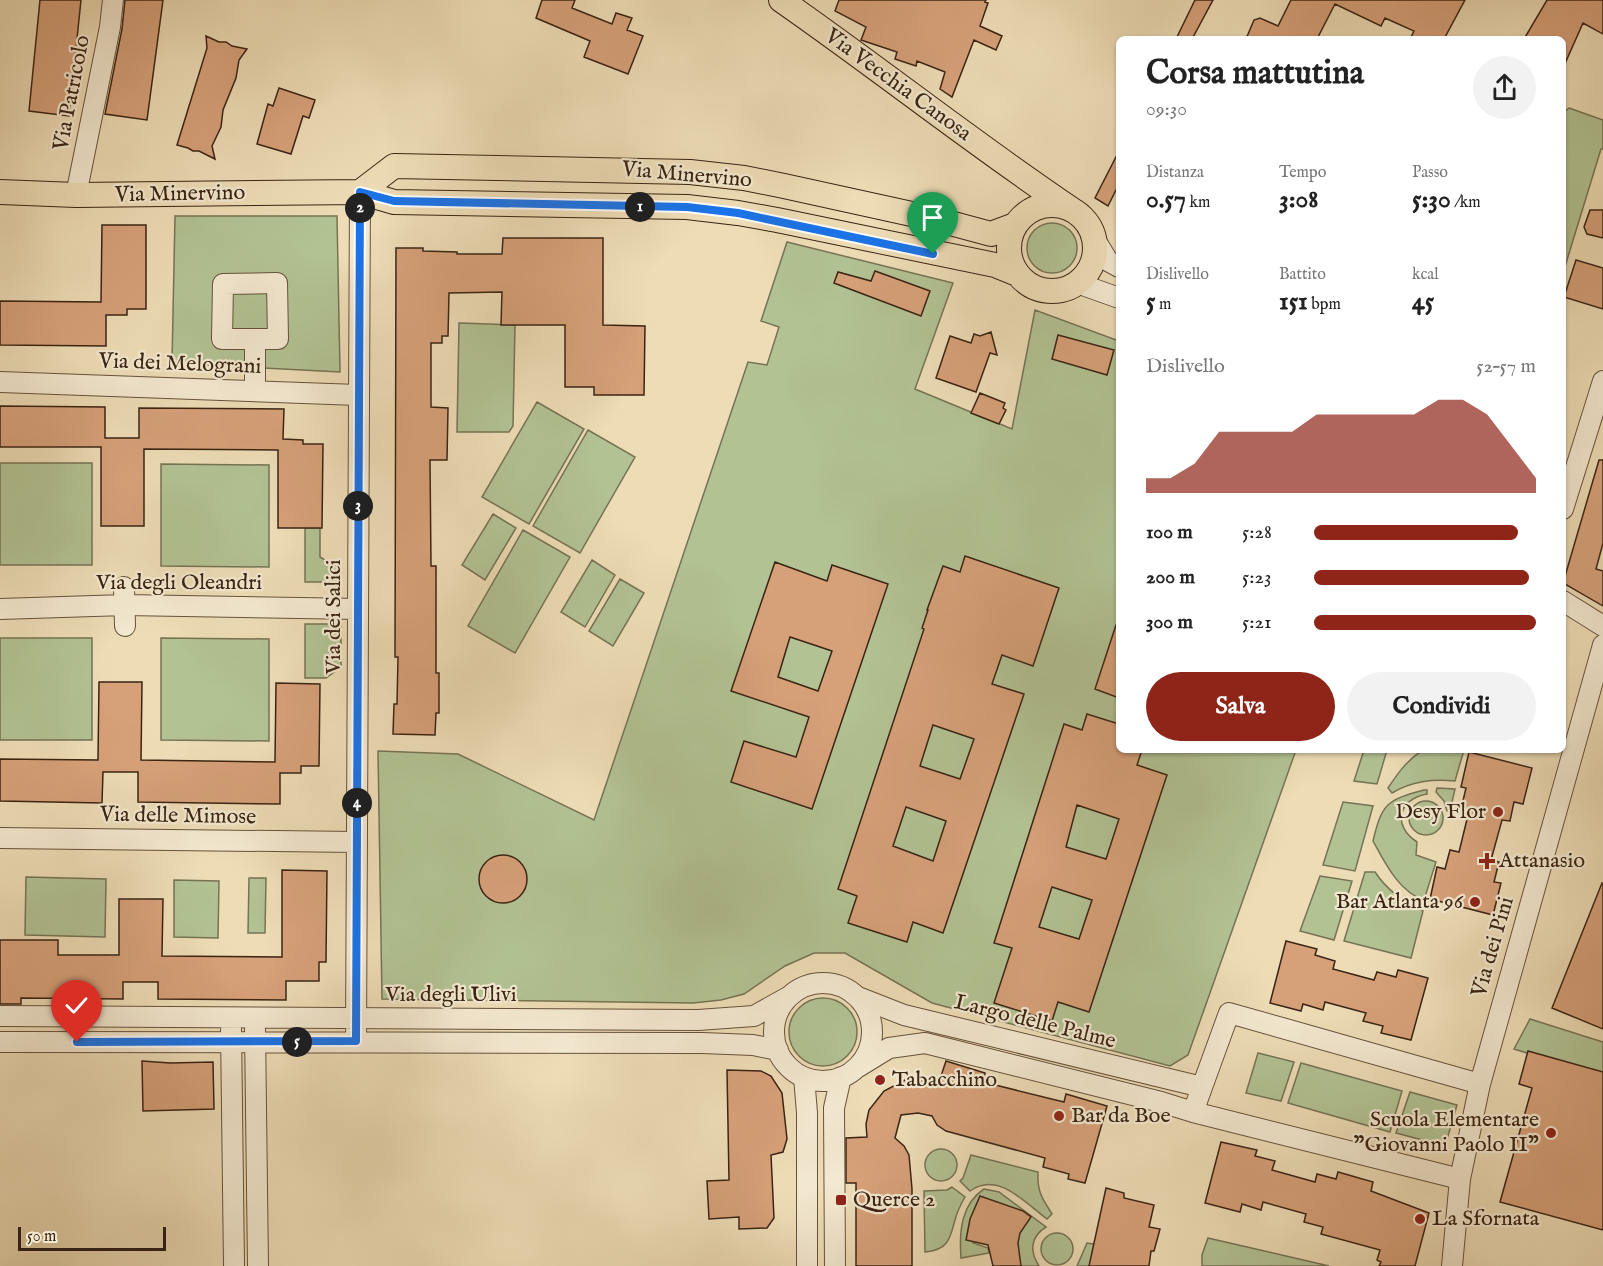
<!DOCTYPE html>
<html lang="it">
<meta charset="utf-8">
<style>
body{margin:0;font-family:"IM FELL English",serif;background:#f2f2f2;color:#222;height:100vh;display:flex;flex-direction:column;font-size:22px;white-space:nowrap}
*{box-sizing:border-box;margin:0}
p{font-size:20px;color:#767676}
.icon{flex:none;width:33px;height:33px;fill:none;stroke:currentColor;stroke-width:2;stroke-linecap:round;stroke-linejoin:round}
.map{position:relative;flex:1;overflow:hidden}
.drawer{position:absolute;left:1116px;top:36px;width:450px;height:717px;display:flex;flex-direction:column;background:#fff;border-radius:9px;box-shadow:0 2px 4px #0004}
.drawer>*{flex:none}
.scale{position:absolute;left:18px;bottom:15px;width:148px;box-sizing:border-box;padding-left:6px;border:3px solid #3a2413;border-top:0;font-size:16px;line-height:21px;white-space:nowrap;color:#3a2413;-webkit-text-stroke:4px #f3e8d0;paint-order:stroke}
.pin{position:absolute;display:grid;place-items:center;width:51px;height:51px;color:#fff;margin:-62px -26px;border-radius:50% 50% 50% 0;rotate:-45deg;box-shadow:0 0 6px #0007}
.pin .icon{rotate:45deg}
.km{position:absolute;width:30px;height:30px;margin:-15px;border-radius:50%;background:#222;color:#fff;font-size:16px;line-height:30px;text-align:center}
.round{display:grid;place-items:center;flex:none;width:63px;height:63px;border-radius:32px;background:#f2f2f2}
.summary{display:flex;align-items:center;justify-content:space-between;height:102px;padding:0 30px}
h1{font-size:33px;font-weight:700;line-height:45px}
.stats{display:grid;grid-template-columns:repeat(3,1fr);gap:9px;height:102px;padding:6px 30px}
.stats div{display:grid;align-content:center}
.stats b{font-size:26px;font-weight:700}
.stats small{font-size:16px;font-weight:400}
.stats p{font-size:16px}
.chart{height:168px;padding:12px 30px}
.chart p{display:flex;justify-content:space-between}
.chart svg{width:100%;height:108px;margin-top:6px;fill:#8f2418;opacity:.7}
.primary-button{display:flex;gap:12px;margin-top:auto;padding:12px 30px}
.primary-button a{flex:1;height:69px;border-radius:36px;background:#8f2418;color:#fff;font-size:24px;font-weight:700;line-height:69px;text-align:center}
.primary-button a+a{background:#f2f2f2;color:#222}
ul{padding:0 30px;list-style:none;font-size:20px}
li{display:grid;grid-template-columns:96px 72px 1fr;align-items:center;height:45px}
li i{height:15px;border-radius:8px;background:#8f2418}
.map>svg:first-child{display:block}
</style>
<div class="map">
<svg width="1603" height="1266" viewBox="0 0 1603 1266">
<rect width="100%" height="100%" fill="#eddcb6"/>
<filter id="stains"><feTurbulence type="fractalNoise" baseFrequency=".00333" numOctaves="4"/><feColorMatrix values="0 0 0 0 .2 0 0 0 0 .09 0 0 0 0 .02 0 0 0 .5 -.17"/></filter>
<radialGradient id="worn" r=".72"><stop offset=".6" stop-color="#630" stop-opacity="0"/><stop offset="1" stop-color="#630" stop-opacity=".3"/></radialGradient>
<!-- green -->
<path fill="#b2c293" stroke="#767353" stroke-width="1.5" d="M 1569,108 L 1603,120 L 1603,149 L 1601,149 L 1563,273 L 1563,113 Z
M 175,216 L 337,216 L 340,372 L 172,363 Z
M1027 248a25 25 0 1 1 50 0a25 25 0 1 1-50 0Z
M 787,242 L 953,283 L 915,389 L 1012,429 L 1035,310 L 1119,341 L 1119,750 L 1296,750 L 1188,1055 L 1170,1066 L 932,1003 L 845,953 L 814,953 L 785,966 L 744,994 L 721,1000 L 693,1003 L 382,999 L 378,751 L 458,754 L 594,820 L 748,362 L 767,365 L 779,327 L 761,321 Z
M 459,323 L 515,325 L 513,426 L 509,432 L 457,432 Z
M 537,402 L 584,429 L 529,524 L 482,497 Z
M 588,430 L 635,457 L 580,553 L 533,526 Z
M 0,463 L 92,463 L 92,565 L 0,565 Z
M 161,464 L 269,465 L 269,567 L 161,566 Z
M 493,514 L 516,528 L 485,580 L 462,565 Z
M 305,528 L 320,528 L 320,557 L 340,569 L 341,582 L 305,582 Z
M 523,530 L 570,557 L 515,653 L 468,626 Z
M 592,560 L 615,575 L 585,627 L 561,612 Z
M 620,579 L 644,593 L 613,646 L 589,631 Z
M 305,624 L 341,624 L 341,667 L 326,678 L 305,678 Z
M 0,638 L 92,638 L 92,740 L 0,740 Z
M 161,638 L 269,639 L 269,741 L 161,740 Z
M 1364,750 L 1387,750 L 1377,784 L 1354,781 Z
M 1423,750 L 1464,750 L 1455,781 C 1432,779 1412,781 1392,793 L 1388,788 C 1398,773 1407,760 1423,750 Z
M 1437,788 L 1455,789 L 1450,811 L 1447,811 L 1444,801 L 1436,792 Z
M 1424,790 L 1427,790 L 1427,794 C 1398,799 1392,826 1417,842 L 1416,855 L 1436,862 L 1424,900 C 1399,892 1385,863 1373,841 C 1382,803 1387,800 1424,790 Z
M1409 818a17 17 0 1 1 34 0a17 17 0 1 1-34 0Z
M 1343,802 L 1373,806 L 1355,871 L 1323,865 Z
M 1365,872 L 1375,872 C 1387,890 1403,902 1423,911 L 1411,958 L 1344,941 Z
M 1320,876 L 1352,881 L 1334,940 L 1300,931 Z
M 26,877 L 106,879 L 105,937 L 25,935 Z
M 249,878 L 266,878 L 265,933 L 248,933 Z
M 174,880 L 219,881 L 218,938 L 174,937 Z
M789 1032a34 34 0 1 1 68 0a34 34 0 1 1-68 0Z
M 1530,1019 L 1603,1042 L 1603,1077 L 1514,1049 Z
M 1258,1053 L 1294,1062 L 1281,1101 L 1246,1093 Z
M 1301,1063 L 1402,1091 L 1390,1132 L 1288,1103 Z
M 1410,1092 L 1457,1105 L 1445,1146 L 1396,1133 Z
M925 1165a16 16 0 1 1 32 0a16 16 0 1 1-32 0Z
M 971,1155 L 1038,1172 C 1037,1192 1042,1198 1052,1214 L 1047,1219 C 1024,1202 998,1171 970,1191 L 960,1181 L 963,1178 Z
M 952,1187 L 965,1197 C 961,1204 957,1212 955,1220 C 950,1239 948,1250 925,1252 L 924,1191 L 947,1190 Z
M 984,1189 L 999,1192 L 1046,1227 C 1031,1236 1029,1251 1039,1266 L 1022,1266 L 972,1233 L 973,1243 L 988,1248 L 989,1253 L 961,1258 C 959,1232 961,1204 984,1189 Z
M1041 1249a16 16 0 1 1 32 0a16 16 0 1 1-32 0Z
M 1208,1238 L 1329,1266 L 1202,1266 L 1202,1255 Z
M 1087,1243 L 1100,1245 L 1094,1266 L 1077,1266 Z"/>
<!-- building -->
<path fill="#d6a079" stroke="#3a2413" stroke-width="1.5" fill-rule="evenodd" d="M 40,0 L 81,0 L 69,116 L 29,111 Z
M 125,0 L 163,0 L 147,120 L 105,114 L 122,29 Z
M 542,0 L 575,0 L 572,8 L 612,24 L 616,13 L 632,18 L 627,30 L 643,36 L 628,74 L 584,57 L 590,41 L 536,18 Z
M 839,0 L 986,0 L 985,2 L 988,3 L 980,26 L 1002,36 L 996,50 L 974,40 L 952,97 L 940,89 L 945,72 L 917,61 L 916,66 L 895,59 L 897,52 L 861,40 L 866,27 L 835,11 Z
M 1195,0 L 1213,0 L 1192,39 L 1176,39 Z
M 1291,0 L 1465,0 L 1444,39 L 1410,39 L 1414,31 L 1385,18 L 1381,26 L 1335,4 L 1317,39 L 1246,39 L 1254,20 L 1260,18 L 1278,26 Z
M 1547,0 L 1603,0 L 1603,34 L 1583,23 L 1563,68 L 1563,39 L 1524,39 Z
M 206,36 L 219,42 L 226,42 L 232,46 L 247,49 L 239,60 L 236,78 L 223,110 L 221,127 L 212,146 L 215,159 L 199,151 L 193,151 L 188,148 L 177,145 L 207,48 Z
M 279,88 L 315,100 L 309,118 L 303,116 L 291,154 L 257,144 L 268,104 L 273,106 Z
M 1119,151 L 1119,184 L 1108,206 L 1095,198 Z
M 1590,210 L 1603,210 L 1603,238 L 1587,234 L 1584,227 Z
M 102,225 L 146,225 L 146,309 L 127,309 L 127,315 L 106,315 L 106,346 L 0,345 L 0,301 L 101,302 Z
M 503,238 L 603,238 L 603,325 L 645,326 L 644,395 L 594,395 L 594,387 L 565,387 L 565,325 L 501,325 L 502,292 L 449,293 L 448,336 L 442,336 L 442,343 L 431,343 L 431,407 L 448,408 L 447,460 L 430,460 L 431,566 L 436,566 L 436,673 L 439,673 L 439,713 L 436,713 L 435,735 L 393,734 L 394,704 L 397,704 L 398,657 L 395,657 L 396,248 L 423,248 L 423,251 L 457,252 L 457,254 L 502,254 Z
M 1576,260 L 1603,268 L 1603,309 L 1564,297 Z
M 875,271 L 930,291 L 921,316 L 834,283 L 838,272 L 871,281 Z
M 991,332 L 997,355 L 990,353 L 976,392 L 936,378 L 950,336 L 971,343 L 974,334 L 980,336 Z
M 1058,335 L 1114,350 L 1107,375 L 1052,359 Z
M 980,393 L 1005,403 L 1003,408 L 1006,410 L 999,424 L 971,413 Z
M 0,406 L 105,407 L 105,438 L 139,438 L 139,408 L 284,409 L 283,439 L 303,440 L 303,444 L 323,444 L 322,528 L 278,528 L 278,450 L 144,449 L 144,526 L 101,526 L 101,447 L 0,447 Z
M 1599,460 L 1603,460 L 1603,543 L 1596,569 L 1603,571 L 1603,606 L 1563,583 Z
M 965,556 L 1059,588 L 1033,666 L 1002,655 L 992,684 L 1024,694 L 943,933 L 913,922 L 907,942 L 848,923 L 857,896 L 838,889 L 924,629 L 922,628 L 928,610 L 927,610 L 943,566 L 960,572 ZM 933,725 L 974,739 L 960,779 L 920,766 ZM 906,807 L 946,821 L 933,861 L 893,846 Z
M 775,562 L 827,581 L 832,565 L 888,584 L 812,809 L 731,782 L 744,741 L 796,757 L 809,717 L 731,691 ZM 790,637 L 832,651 L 818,691 L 778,677 Z
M 1116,625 L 1119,625 L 1119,698 L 1095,689 Z
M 99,682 L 142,682 L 141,760 L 275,762 L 276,683 L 320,684 L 319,766 L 301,766 L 301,773 L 280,773 L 280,804 L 138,802 L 138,772 L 103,772 L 102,803 L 0,801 L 0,759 L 98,760 Z
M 1087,714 L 1119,724 L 1119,750 L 1142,750 L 1137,765 L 1167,775 L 1089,1012 L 1058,1002 L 1052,1021 L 994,1003 L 1012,948 L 994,943 L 1064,724 L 1082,730 ZM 1077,805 L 1119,819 L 1106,859 L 1066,847 ZM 1052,887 L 1092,900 L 1079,939 L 1039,927 Z
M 1469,752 L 1532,768 L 1523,804 L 1514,802 L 1510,821 L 1502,820 L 1491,860 L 1499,862 L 1494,882 L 1501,883 L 1493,915 L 1430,899 L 1437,867 L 1445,869 L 1450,850 L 1459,852 L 1469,811 L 1461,809 L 1466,788 L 1461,787 Z
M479 879a24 24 0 1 1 48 0a24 24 0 1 1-48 0Z
M 282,870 L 327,871 L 326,962 L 319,962 L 319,981 L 286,981 L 286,1000 L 158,999 L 158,982 L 123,982 L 123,999 L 21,998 L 21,1004 L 0,1004 L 0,940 L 58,940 L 58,955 L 119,955 L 119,899 L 163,899 L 162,956 L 282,957 Z
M 1602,883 L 1603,883 L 1603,1029 L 1552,1008 Z
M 1286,941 L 1317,949 L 1315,955 L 1335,961 L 1333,969 L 1374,980 L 1377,972 L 1396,977 L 1398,970 L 1428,978 L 1411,1040 L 1381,1033 L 1383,1026 L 1363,1021 L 1366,1013 L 1325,1002 L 1323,1010 L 1303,1004 L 1301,1011 L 1270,1003 Z
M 1528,1051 L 1603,1072 L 1603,1230 L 1500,1202 L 1532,1088 L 1519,1084 Z
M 142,1061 L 170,1063 L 213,1062 L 214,1109 L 143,1111 Z
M 946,1061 L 985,1073 L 983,1082 L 1064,1102 L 1066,1094 L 1107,1106 L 1085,1183 L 1068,1179 L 1069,1174 L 1043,1167 L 1045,1158 L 946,1131 L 937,1125 L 932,1116 L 918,1113 L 901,1115 L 895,1138 L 904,1146 L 909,1155 L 912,1189 L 912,1266 L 856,1266 L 856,1183 L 846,1183 L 846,1138 L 867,1137 L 866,1124 L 869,1110 L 884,1091 L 905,1080 L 939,1082 Z
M 727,1070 L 761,1071 L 771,1076 L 782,1093 L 787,1139 L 783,1152 L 771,1155 L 774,1218 L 767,1228 L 739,1229 L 739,1217 L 709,1219 L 707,1181 L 729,1180 Z
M 1221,1142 L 1257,1150 L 1255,1156 L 1275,1161 L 1272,1170 L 1315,1182 L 1317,1174 L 1336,1179 L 1338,1172 L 1373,1182 L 1371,1191 L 1429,1213 L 1415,1266 L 1379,1266 L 1381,1262 L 1377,1260 L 1380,1250 L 1321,1234 L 1323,1227 L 1304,1222 L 1306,1214 L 1263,1202 L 1261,1210 L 1242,1204 L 1240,1212 L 1205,1203 Z
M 1106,1188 L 1124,1193 L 1124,1198 L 1154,1205 L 1149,1227 L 1160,1229 L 1154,1251 L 1151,1251 L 1149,1266 L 1089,1266 Z
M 980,1196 L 1023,1211 L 1031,1217 L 1020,1233 L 1018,1243 L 1021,1266 L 993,1266 L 988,1245 L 966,1240 L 970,1219 Z"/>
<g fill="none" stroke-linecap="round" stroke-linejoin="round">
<defs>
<path id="minor" d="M 76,195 L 110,27 L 113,0
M 1094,238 L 1108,261 L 1119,267
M 1077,283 L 1119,298
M 0,382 L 358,395
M 255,391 L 255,339 L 278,339 L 277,283 L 223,284 L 222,339 L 255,339
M 1563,509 L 1603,381
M 124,587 L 125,626
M 1563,601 L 1603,626
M 0,609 L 125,605 L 358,609
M 0,838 L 356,842
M774 1032a49 49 0 1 1 98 0a49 49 0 1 1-98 0Z
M 858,997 L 904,1015 L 1202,1087
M 0,1016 L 698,1020 L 754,1016 L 788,997
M 231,1029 L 234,1266
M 255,1029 L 258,1266
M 356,1041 L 360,192
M 0,1042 L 702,1043 L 753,1045 L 778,1050
M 858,1067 L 889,1048 L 925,1043 L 1161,1102 L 1193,1112
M 804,1077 L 807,1113 L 807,1266
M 1460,1179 L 1193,1112 L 1229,1013 L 1480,1084
M 835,1266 L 834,1108 L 841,1077
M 1452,1266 L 1460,1179 L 1480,1084 L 1603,645"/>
<path id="major" d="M 781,0 C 880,69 974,144 1074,211
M 0,192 L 76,195 L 360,192 L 394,202 L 687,207 L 738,213 L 777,220 L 995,265 L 1017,274
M 360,192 L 394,166 L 690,172 L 744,178 L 784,186 L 939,220 L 991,234 L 1015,225
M1009 248a43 43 0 1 1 86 0a43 43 0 1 1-86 0Z"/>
</defs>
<!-- minor casing -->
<use href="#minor" stroke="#67523c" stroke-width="22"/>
<!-- major casing -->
<use href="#major" stroke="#3a2413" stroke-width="26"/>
<!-- minor -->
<use href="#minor" stroke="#f3e8d0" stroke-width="20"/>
<!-- major -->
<use href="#major" stroke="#eddcb6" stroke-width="24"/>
</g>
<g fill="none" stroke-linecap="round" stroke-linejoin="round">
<defs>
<path id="route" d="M 77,1042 L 356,1041 L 360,192 L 394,201 L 687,207 L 738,213 L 933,254"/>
</defs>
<!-- route casing -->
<use href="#route" stroke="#fff" stroke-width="12"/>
<!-- route -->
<use href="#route" stroke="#1a73e8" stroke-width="8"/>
</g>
<!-- markers -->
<g fill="#8f2418" stroke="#f3e8d0" stroke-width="2">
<circle cx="1498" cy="812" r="6"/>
<path d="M1484 852h6v6h6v6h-6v6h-6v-6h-6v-6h6z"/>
<circle cx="1475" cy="902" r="6"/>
<circle cx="880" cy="1080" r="6"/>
<circle cx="1059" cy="1116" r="6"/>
<circle cx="1551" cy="1133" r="6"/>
<rect x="835" y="1194" width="12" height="12" rx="3"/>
<circle cx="1420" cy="1219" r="6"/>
</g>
<g text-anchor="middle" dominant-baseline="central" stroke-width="4.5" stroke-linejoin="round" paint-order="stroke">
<!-- street labels -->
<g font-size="22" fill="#3a2413" stroke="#f3e8d0">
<text transform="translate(898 85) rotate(36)">Via Vecchia Canosa</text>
<text transform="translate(72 93) rotate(-79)">Via Patricolo</text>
<text transform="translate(687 175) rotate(5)">Via Minervino</text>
<text transform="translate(180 194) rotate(-1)">Via Minervino</text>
<text transform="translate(180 364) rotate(2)">Via dei Melograni</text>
<text x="179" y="583">Via degli Oleandri</text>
<text transform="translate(334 617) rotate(-90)">Via dei Salici</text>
<text transform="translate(178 816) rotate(1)">Via delle Mimose</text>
<text transform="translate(1493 947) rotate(-74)">Via dei Pini</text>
<text x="451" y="995">Via degli Ulivi</text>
<text transform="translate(1035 1022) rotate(14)">Largo delle Palme</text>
</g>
<!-- poi labels -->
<g font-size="22" fill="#3a2413" stroke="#f3e8d0" text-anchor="start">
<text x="1486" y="812" text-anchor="end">Desy Flor</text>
<text x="1499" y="861">Attanasio</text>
<text x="1463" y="902" text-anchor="end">Bar Atlanta 96</text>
<text x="892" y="1080">Tabacchino</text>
<text x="1071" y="1116">Bar da Boe</text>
<text x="1539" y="1120" text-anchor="end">Scuola Elementare<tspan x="1539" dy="25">"Giovanni Paolo II"</tspan></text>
<text x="853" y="1200">Querce 2</text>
<text x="1432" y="1219">La Sfornata</text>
</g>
</g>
<rect width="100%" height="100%" filter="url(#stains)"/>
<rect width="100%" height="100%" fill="url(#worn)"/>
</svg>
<div class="scale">50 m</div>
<div class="pin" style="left:933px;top:254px;background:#1e9e55"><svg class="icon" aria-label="arrive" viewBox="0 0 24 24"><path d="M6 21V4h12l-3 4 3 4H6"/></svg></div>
<div class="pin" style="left:77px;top:1042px;background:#d93025"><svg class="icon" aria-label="check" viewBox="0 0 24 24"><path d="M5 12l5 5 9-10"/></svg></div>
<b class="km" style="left:640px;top:207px">1</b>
<b class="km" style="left:360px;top:208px">2</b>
<b class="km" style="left:358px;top:506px">3</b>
<b class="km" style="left:357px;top:803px">4</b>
<b class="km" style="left:297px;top:1042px">5</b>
<section class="drawer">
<div class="summary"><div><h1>Corsa mattutina</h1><p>09:30</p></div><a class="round"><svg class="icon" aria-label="share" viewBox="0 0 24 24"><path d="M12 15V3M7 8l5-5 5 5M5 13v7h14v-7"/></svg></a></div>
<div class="stats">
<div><p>Distanza</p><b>0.57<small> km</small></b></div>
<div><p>Tempo</p><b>3:08</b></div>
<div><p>Passo</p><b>5:30<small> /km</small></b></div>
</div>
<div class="stats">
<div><p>Dislivello</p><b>5<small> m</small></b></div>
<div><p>Battito</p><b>151<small> bpm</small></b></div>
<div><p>kcal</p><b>45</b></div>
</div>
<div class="chart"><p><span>Dislivello</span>52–57 m</p>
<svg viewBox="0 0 160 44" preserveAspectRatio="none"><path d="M0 44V38L10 38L20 32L30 19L40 19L50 19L60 19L70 12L80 12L90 12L100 12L110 12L120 6L130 6L140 12L150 25L160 38V44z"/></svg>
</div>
<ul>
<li><b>100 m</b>5:28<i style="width:92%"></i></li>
<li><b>200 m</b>5:23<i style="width:97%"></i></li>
<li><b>300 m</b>5:21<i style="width:100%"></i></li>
</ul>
<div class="primary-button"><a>Salva</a><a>Condividi</a></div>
</section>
</div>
